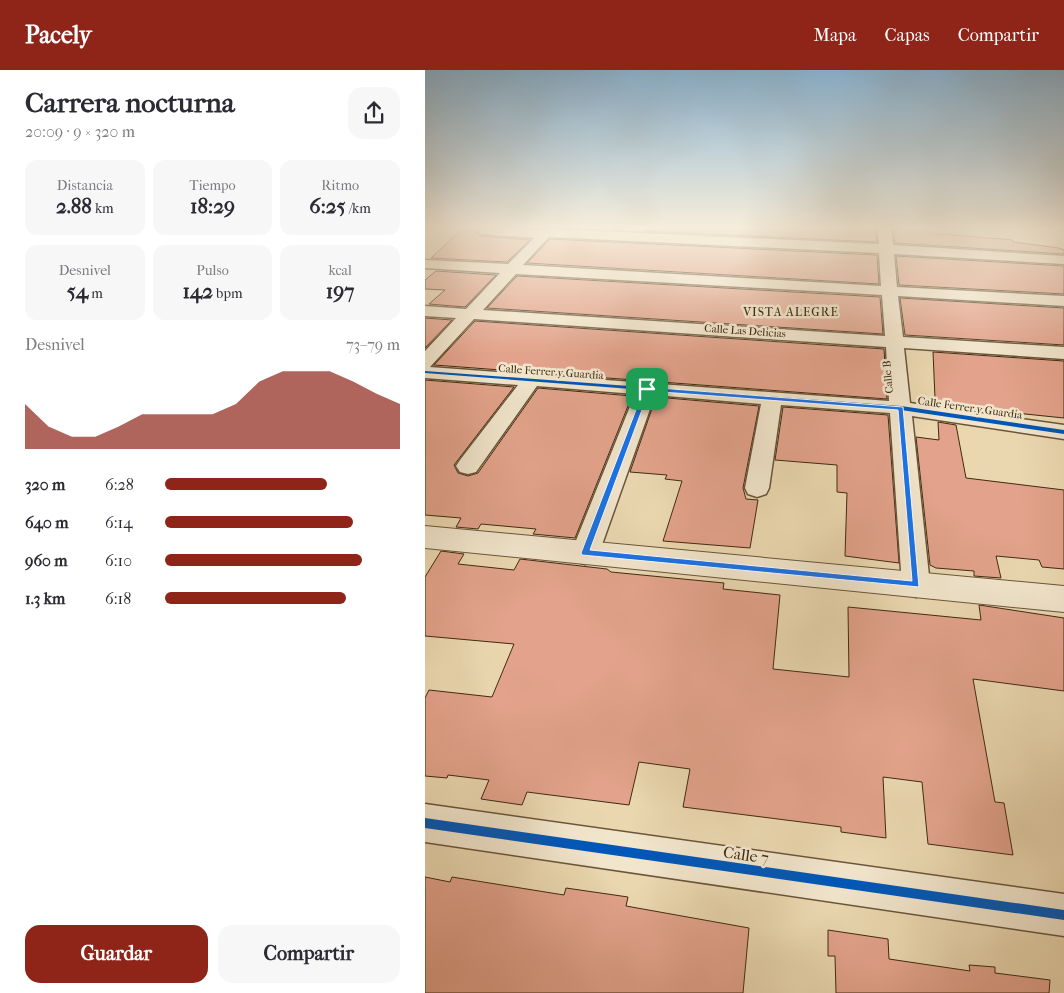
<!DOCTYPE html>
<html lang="es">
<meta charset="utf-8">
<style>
body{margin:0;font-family:"IM FELL French Canon",serif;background:#f7f7f7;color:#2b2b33;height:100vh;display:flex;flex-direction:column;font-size:19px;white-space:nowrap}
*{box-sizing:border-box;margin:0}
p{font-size:16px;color:#7c7c81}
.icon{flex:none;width:28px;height:28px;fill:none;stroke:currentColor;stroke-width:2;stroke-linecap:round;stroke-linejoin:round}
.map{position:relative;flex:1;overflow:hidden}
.drawer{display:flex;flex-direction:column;background:#fff;width:425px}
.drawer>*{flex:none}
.pin{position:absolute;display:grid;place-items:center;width:42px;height:42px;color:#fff;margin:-21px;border-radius:10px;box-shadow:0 2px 8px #0006}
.round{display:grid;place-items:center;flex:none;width:52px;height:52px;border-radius:15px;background:#f7f7f7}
.summary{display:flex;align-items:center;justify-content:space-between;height:85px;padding:0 25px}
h1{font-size:28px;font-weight:700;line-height:38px}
.figures{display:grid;grid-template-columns:repeat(3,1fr);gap:8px;height:85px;padding:5px 25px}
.figures div{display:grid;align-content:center;border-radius:12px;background:#f7f7f7;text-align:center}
.figures b{font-size:21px;font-weight:700}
.figures small{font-size:14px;font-weight:400}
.figures p{font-size:14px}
.chart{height:140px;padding:10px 25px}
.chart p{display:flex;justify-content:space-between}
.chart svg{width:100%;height:90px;margin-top:5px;fill:#8f2418;opacity:.7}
.cta{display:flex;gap:10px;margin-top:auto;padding:10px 25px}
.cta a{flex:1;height:58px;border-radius:15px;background:#8f2418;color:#fff;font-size:20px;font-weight:700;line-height:58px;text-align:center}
.cta a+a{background:#f7f7f7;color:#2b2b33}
ul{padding:0 25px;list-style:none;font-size:16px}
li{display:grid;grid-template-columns:80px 60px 1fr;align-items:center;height:38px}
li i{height:12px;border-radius:6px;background:#8f2418}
header{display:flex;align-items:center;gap:30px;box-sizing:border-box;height:70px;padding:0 25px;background:#8f2418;color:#fff}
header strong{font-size:24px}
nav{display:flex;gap:28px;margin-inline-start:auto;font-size:18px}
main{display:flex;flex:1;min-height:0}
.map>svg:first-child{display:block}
</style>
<header>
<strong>Pacely</strong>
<nav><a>Mapa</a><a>Capas</a><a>Compartir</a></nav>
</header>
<main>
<section class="drawer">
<div class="summary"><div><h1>Carrera nocturna</h1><p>20:09 · 9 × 320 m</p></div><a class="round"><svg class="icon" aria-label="share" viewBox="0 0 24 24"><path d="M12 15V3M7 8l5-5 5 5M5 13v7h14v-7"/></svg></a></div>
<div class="figures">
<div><p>Distancia</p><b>2.88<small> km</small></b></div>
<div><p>Tiempo</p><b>18:29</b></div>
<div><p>Ritmo</p><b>6:25<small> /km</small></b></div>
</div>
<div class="figures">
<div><p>Desnivel</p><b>54<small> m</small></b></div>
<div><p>Pulso</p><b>142<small> bpm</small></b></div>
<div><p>kcal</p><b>197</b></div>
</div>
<div class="chart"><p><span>Desnivel</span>73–79 m</p>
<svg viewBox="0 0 160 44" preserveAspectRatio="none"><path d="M0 44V22L10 33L20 38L30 38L40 33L50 27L60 27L70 27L80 27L90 22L100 11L110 6L120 6L130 6L140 11L150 17L160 22V44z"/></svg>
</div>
<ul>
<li><b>320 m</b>6:28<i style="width:69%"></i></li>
<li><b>640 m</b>6:14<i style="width:80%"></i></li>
<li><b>960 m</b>6:10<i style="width:84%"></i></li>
<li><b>1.3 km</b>6:18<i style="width:77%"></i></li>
</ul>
<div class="cta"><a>Guardar</a><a>Compartir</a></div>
</section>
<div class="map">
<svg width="639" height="923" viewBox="0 0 639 923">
<rect width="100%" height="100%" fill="#ead7b0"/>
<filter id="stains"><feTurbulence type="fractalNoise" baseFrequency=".004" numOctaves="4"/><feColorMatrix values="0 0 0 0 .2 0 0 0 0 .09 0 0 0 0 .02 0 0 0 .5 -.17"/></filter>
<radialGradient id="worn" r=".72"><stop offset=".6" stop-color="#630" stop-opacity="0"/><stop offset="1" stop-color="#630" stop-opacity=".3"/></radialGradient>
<!-- building -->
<path fill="#e2a28b" stroke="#402a11" d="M 39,157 L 54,157 L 51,162 L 55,166 L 105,170 L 82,192 L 6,188 Z
M 222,157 L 450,157 L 452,172 L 219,161 Z
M 468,157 L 497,157 L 498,160 L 504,160 L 505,163 L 588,170 L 588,172 L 634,178 L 639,180 L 639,184 L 470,173 Z
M 125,169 L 452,185 L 454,214 L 102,193 Z
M 471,186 L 639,196 L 639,224 L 474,215 Z
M 11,201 L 71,205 L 40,237 L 4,234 L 20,220 L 0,219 L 0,210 Z
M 92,206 L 455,227 L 458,264 L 62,238 Z
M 475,228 L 639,238 L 639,275 L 480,265 Z
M 0,248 L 27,250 L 0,278 Z
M 50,251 L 459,279 L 462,329 L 9,295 Z
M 508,282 L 639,291 L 639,348 L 513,335 L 513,329 L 510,328 Z
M 0,310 L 89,317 L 29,395 L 33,403 L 43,406 L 53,403 L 113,318 L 207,326 L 150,468 L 108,464 L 111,459 L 56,454 L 53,459 L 31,457 L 36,448 L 0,445 Z
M 231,327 L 334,336 L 318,418 L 321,429 L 333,430 L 325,478 L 238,471 L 257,411 L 240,409 L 242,405 L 205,402 Z
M 358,337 L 463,345 L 474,493 L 420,486 L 422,423 L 412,422 L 412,395 L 350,390 Z
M 513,352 L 531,355 L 541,408 L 639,420 L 639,499 L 617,497 L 614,490 L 571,486 L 576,508 L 549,506 L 549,501 L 511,498 L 505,495 L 491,367 L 514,370 Z
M 16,481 L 39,484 L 33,494 L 89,500 L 95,489 L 182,499 L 186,502 L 299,513 L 298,519 L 355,525 L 348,599 L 424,607 L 423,537 L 556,550 L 554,535 L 639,548 L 639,621 L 548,609 L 570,732 L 579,733 L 588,785 L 503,774 L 497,712 L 458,707 L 461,768 L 416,762 L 416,757 L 258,737 L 265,699 L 214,692 L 204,735 L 102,722 L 97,735 L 56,729 L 64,710 L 23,705 L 22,708 L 0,706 L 0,628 L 4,620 L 67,627 L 89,574 L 0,566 L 0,507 Z
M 0,807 L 25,812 L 27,807 L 139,825 L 141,818 L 203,827 L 201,836 L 324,858 L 318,923 L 0,923 Z
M 403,860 L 463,869 L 464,889 L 545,901 L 544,895 L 570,897 L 570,903 L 625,910 L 624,923 L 411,923 L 410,886 L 403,886 Z"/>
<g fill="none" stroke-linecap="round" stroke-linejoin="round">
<defs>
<path id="minor" d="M 60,157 L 116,160 L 119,157 L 133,157 L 131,159 L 454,174 L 452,157 L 466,157 L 468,175 L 639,186 L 639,194 L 469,184 L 472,217 L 639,226 L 639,236 L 473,226 L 478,267 L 639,277 L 639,289 L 479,278 L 485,333 L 639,355 L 639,369 L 487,346 L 505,515 L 501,523 L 491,527 L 481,523 L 477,515 L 465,343 L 356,335 L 344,418 L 341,424 L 332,427 L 323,424 L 320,418 L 336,334 L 230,325 L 174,483 L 170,491 L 160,494 L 150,491 L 146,483 L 210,324 L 112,316 L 51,402 L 43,404 L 35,402 L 31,396 L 35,390 L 93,315 L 0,308 L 0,281 L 31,248 L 0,246 L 0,236 L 41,239 L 75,203 L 0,198 L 0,190 L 83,194 L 109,168 L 55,164 L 53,161 L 55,158 ZM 124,167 L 454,183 L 456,216 L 98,195 ZM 91,204 L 457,225 L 460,266 L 58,240 ZM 49,249 L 461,277 L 464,331 L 5,297 Z
M 0,734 L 639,824 L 639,866 L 0,772 Z"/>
<path id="tertiary" d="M 0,456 L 639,516 L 639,542 L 0,478 Z"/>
</defs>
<!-- minor casing -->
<use href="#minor" stroke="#6a5539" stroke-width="3"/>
<!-- tertiary casing -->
<use href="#tertiary" stroke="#6a5539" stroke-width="2"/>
<!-- minor -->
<use href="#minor" fill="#f1e5cc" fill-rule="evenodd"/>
<!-- tertiary -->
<use href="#tertiary" fill="#f1e5cc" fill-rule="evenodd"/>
<defs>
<path id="cycleway" d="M 0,301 L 476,336 L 639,360 L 639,364 L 476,340 L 0,303 Z
M 0,748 L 639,840 L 639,850 L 0,758 Z"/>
</defs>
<!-- cycleway casing -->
<use href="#cycleway" stroke="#f1e5cc" stroke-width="3"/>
<!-- cycleway -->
<use href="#cycleway" fill="#0057b8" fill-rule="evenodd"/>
</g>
<!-- sky -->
<linearGradient id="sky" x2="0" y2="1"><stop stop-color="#8ab5d4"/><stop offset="0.55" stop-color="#f6eddb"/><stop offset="1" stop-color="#f6eddb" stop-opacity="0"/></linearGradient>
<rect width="639" height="286" fill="url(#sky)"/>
<!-- route -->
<path fill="#1a73e8" stroke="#fff" fill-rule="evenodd" d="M 222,317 L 478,337 L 494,517 L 157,485 L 156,483 L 219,319 ZM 224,321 L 473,340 L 487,511 L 165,480 Z"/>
<g text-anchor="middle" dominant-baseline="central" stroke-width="5" stroke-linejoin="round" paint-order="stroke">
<!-- far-street labels -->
<g font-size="11" fill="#402a11" stroke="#f1e5cc">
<text transform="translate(320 261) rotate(4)">Calle Las Delicias</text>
<text transform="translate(126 302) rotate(4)">Calle Ferrer y Guardia</text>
<text transform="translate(463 307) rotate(-95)">Calle B</text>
<text transform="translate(545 338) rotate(8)">Calle Ferrer y Guardia</text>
</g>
<!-- far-neighbourhood labels -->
<g font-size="12" letter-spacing="1" fill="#402a11" stroke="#f1e5cc">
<text x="366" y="242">VISTA ALEGRE</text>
</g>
<!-- near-street labels -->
<g font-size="16" fill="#402a11" stroke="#f1e5cc">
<text transform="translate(321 785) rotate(8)">Calle 7</text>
</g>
</g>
<rect width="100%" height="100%" filter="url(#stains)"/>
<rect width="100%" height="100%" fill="url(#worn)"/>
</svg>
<div class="pin" style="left:222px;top:319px;background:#1e9e55"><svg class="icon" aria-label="arrive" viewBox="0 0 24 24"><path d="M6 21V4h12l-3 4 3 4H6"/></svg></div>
</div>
</main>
